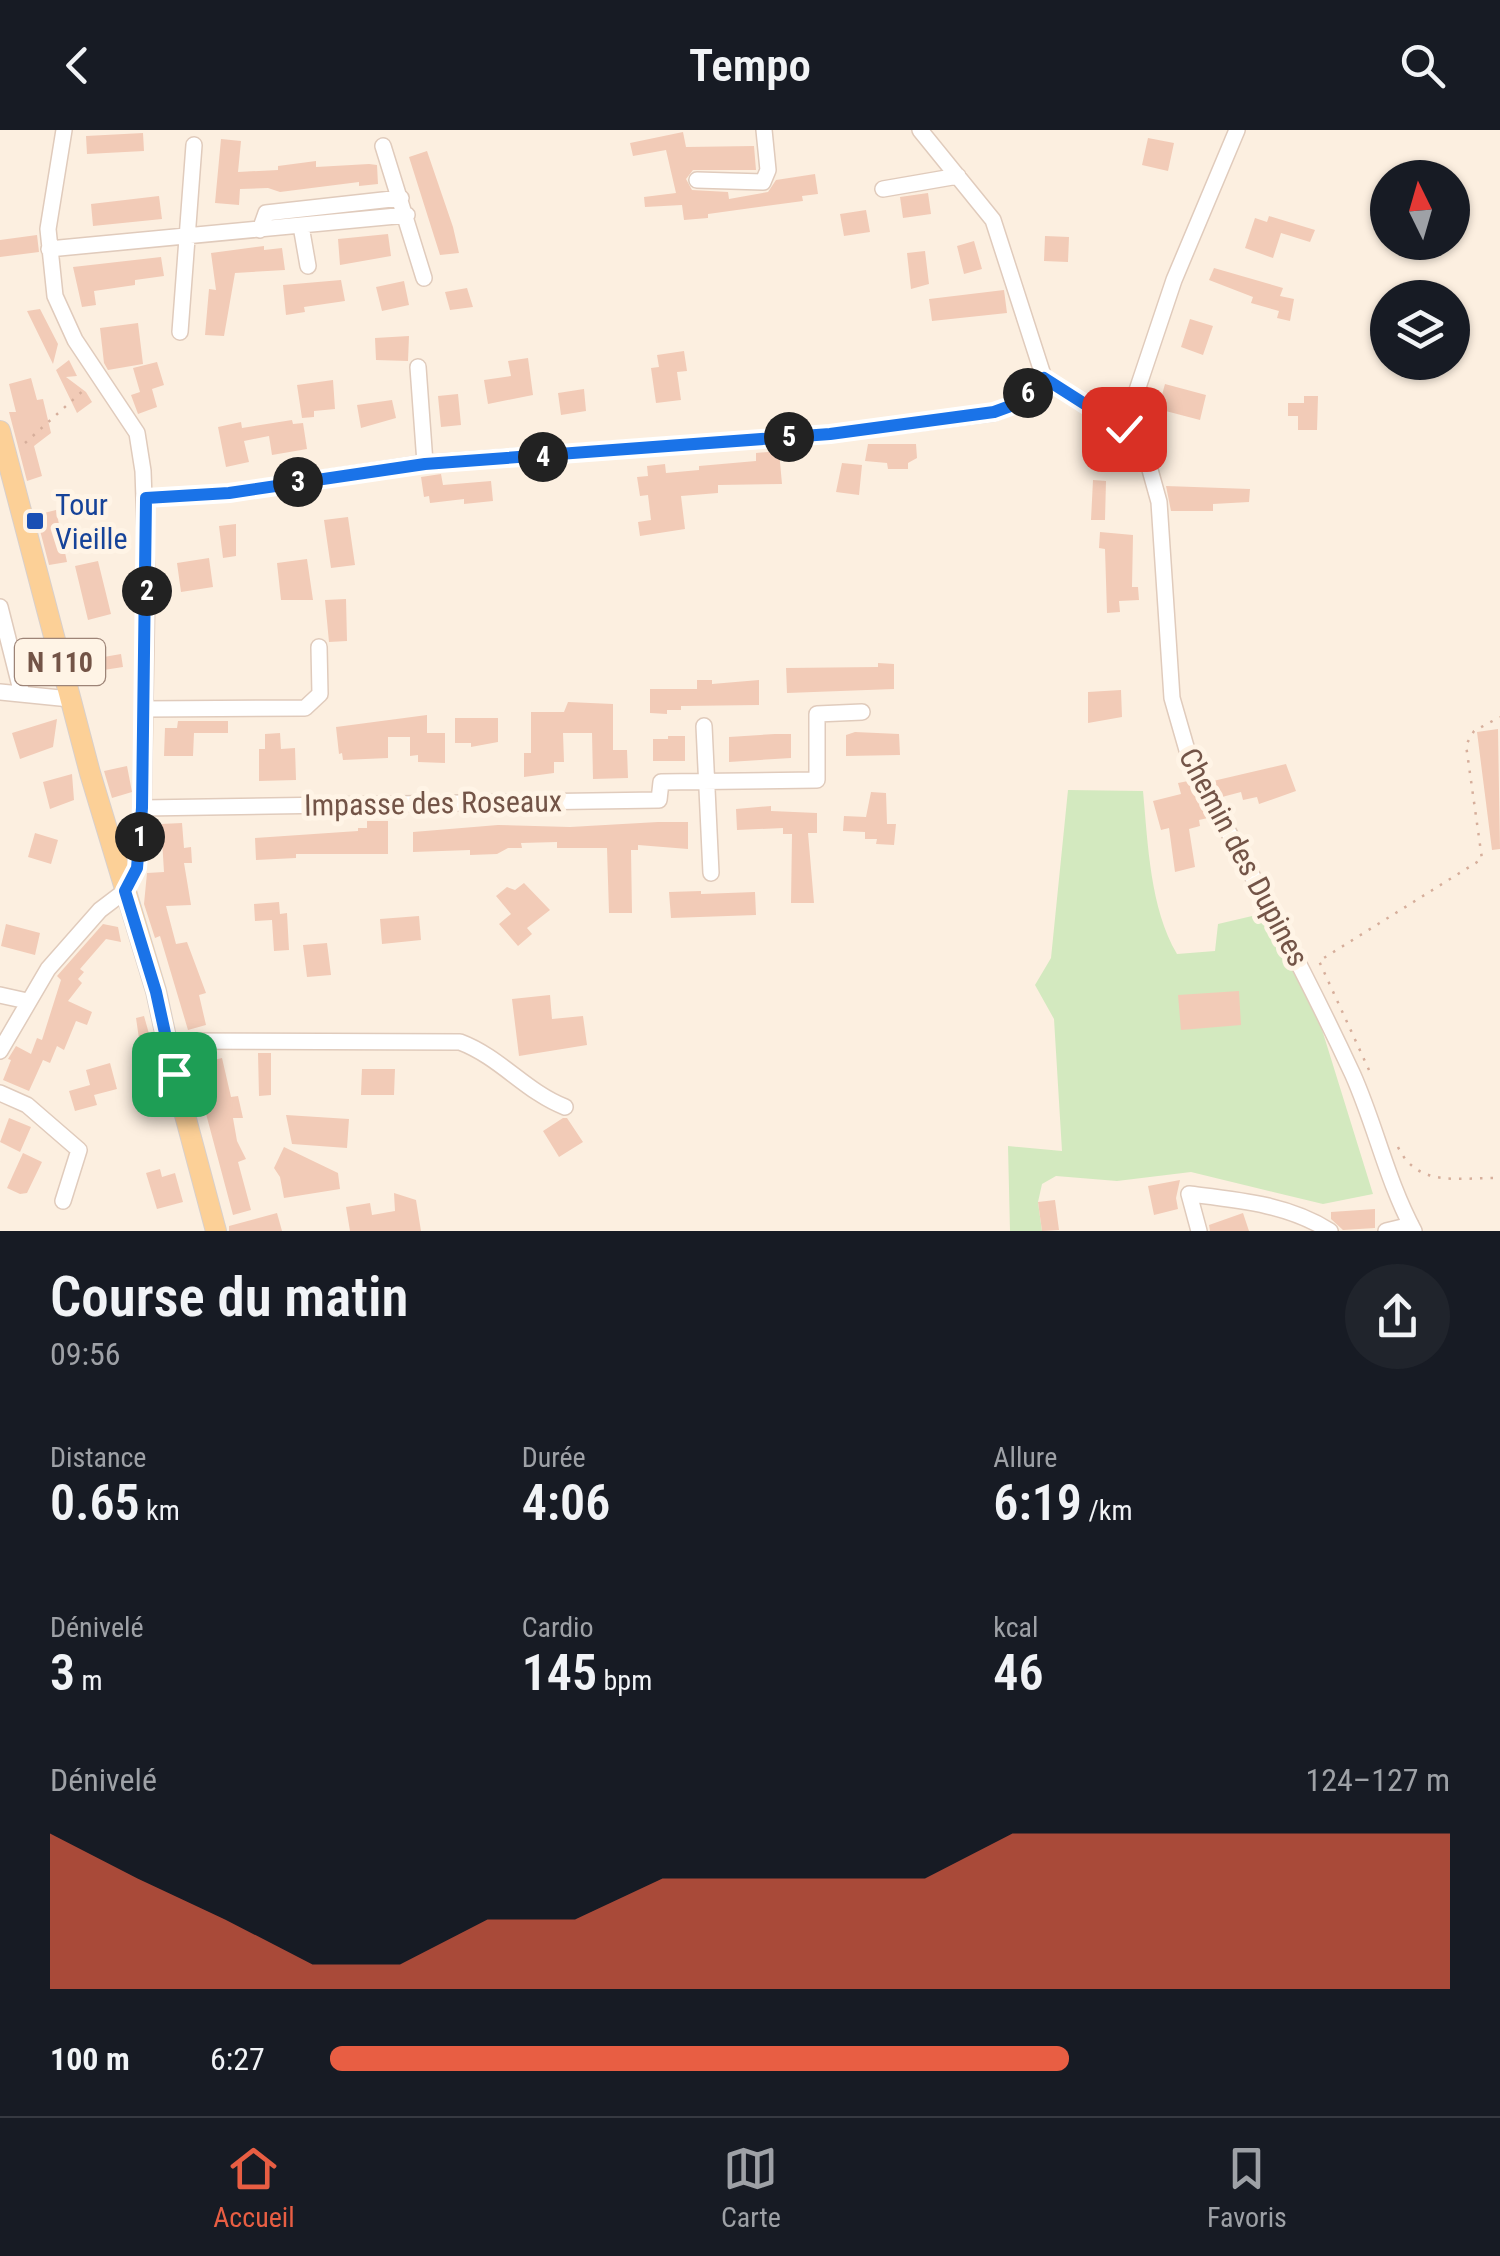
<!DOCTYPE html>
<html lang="fr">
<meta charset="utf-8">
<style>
body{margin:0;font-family:"Roboto Condensed",sans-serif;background:#20242c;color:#f1f3f6;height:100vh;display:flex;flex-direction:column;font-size:38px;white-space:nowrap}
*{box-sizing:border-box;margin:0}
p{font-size:32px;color:#9ea1a6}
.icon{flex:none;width:55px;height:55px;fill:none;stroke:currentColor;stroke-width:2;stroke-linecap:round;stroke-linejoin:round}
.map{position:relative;height:1101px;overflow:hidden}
.drawer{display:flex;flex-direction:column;background:#171b24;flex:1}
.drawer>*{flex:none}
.needle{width:65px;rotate:355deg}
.controls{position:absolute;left:1370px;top:30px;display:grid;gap:20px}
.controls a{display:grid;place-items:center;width:100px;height:100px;border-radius:50%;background:#171b24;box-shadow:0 2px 8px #0004;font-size:50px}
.pin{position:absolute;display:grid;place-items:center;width:85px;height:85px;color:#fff;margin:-42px;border-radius:20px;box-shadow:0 5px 15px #0006}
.km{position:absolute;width:50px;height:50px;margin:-25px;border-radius:50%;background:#222;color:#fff;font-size:28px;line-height:50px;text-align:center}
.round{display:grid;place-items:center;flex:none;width:105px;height:105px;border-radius:52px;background:#20242c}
.overview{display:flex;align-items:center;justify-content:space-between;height:170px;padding:0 50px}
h1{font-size:55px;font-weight:600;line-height:75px}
.figures{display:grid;grid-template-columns:repeat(3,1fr);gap:15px;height:170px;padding:10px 50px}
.figures div{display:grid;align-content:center}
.figures b{font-size:50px;font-weight:600}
.figures small{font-size:28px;font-weight:400}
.figures p{font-size:28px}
.chart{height:280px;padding:20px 50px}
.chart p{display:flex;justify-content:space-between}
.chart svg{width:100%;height:180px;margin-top:10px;fill:#e85e43;opacity:.7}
ul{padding:0 50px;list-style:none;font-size:32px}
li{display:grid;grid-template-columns:160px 120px 1fr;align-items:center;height:75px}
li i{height:25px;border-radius:12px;background:#e85e43}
header{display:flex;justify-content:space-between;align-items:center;height:130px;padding:0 50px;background:#171b24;font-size:45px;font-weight:600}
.tab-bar{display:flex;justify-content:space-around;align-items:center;height:140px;border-top:2px solid #363941;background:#171b24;font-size:28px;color:#9ea1a6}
.tab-bar a{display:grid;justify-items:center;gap:5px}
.tab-bar .active{color:#e85e43}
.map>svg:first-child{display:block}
</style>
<header><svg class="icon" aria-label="back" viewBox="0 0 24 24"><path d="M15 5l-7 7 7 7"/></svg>Tempo<svg class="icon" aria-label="search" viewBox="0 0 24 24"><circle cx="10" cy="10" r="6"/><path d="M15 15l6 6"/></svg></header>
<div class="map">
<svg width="1500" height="1101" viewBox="0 0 1500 1101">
<rect width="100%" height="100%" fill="#fcefe0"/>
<!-- green -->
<path fill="#d3e9bf" d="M 1068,660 L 1143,661 C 1148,715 1150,778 1177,824 L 1215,821 L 1218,794 L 1265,783 L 1315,877 L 1373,1064 L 1323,1074 L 1191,1042 L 1117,1051 L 1056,1046 L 1042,1054 L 1038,1072 L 1042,1101 L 1010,1101 L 1008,1016 L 1062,1021 L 1054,889 L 1035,855 L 1051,828 Z"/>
<!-- building -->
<path fill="#f2cbb7" d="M 683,2 L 686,17 L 754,16 L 756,40 L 693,40 L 686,49 L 692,60 L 728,62 L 729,69 L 768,62 L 776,50 L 815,44 L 818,64 L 802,66 L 803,71 L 708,84 L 708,88 L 684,90 L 682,75 L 645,77 L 644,67 L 676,63 L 666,20 L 633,26 L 630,13 Z
M 143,3 L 144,21 L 87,24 L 86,6 Z
M 1148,8 L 1174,13 L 1168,41 L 1142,35 Z
M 221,9 L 241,11 L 238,42 L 278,40 L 278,36 L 316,31 L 316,37 L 369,34 L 377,35 L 378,54 L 359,56 L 359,52 L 280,62 L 268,58 L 240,59 L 239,75 L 215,73 Z
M 427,21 L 453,97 L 459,123 L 440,125 L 409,27 Z
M 928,63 L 931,84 L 903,88 L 900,67 Z
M 159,66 L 162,89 L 93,96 L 91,74 Z
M 866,80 L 870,102 L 844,106 L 840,84 Z
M 1269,86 L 1315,100 L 1310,112 L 1281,103 L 1273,128 L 1245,118 L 1255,88 L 1267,92 Z
M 388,104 L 391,126 L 340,135 L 338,109 Z
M 37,105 L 39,122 L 0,127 L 0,110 Z
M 1045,106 L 1069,107 L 1068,132 L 1044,131 Z
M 974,111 L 982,139 L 964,144 L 957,116 Z
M 264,116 L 264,120 L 282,118 L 285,140 L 235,143 L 224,206 L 205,205 L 209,159 L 216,160 L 211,123 Z
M 925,121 L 929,154 L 911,159 L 907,123 Z
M 161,127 L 164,146 L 135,150 L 135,155 L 94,161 L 96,175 L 82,177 L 73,137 Z
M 1214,138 L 1283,158 L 1280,166 L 1294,169 L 1290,191 L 1277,188 L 1279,181 L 1251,173 L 1253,167 L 1209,150 Z
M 341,150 L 345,171 L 304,177 L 305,182 L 286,185 L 283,155 Z
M 404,151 L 409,175 L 382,181 L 376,157 Z
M 467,158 L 473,177 L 450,180 L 445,162 Z
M 1004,160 L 1007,183 L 932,191 L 929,169 Z
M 40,179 L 58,214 L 53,234 L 27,181 Z
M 1190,189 L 1213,196 L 1203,225 L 1181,217 Z
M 138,193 L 143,234 L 108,240 L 104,233 L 100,198 Z
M 409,206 L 408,231 L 376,230 L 375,208 Z
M 684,221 L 687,241 L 677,242 L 681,270 L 656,273 L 651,238 L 659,237 L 657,225 Z
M 528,228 L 533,265 L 488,274 L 484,250 L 511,246 L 508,231 Z
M 69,230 L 77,246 L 66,247 L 86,262 L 92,272 L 77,283 L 56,240 Z
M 157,232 L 164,255 L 152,259 L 157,277 L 138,284 L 131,265 L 140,262 L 133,238 Z
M 31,248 L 37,270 L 43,269 L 51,303 L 34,316 L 42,346 L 27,351 L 9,282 L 16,282 L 9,254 Z
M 333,250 L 335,279 L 314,281 L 314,287 L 302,288 L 297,255 Z
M 1165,254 L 1206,265 L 1200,290 L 1158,279 Z
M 584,259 L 586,281 L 561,285 L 558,263 Z
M 458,264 L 461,295 L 441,297 L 438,266 Z
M 1304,266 L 1318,266 L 1317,300 L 1298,300 L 1298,286 L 1288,286 L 1288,273 L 1304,273 Z
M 392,270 L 396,288 L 361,298 L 357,275 Z
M 292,290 L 293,294 L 303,293 L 307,319 L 272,325 L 269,306 L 244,311 L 249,332 L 226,337 L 218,297 L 241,292 L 242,298 Z
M 868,314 L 916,314 L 917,328 L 908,333 L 908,339 L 888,339 L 887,333 L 865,331 Z
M 779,321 L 782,354 L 718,355 L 718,363 L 681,366 L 685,399 L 640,406 L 638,392 L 651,390 L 648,365 L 640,366 L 637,347 L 648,346 L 647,336 L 665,334 L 666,343 L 699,340 L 699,336 L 756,331 L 756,323 Z
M 842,333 L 862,335 L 859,365 L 836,362 Z
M 441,344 L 443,355 L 491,351 L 493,371 L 464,374 L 464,369 L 430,373 L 429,366 L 424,367 L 421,347 Z
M 1093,350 L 1106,351 L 1105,390 L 1091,390 Z
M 1166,356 L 1250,359 L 1249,372 L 1213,374 L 1213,381 L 1171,381 Z
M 56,380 L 67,432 L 49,435 L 36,385 Z
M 348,387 L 355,435 L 331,438 L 324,390 Z
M 236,394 L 236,426 L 223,428 L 219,396 Z
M 1100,402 L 1133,405 L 1132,457 L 1138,457 L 1139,470 L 1119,471 L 1120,482 L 1107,483 L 1105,419 L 1099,418 Z
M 209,428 L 213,457 L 181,462 L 177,433 Z
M 307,429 L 313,470 L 281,470 L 277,433 Z
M 98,431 L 111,484 L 88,490 L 75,436 Z
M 346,469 L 347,511 L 329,512 L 325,470 Z
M 121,524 L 123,537 L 78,544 L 75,532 Z
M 878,533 L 894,534 L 894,559 L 787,563 L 786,538 L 878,537 Z
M 697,550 L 712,550 L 712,554 L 759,550 L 759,575 L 681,576 L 681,580 L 667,580 L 667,584 L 650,583 L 650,559 L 697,559 Z
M 1121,560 L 1122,587 L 1088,593 L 1088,562 Z
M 568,572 L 613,574 L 613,620 L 627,620 L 628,648 L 593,649 L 592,603 L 563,603 L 564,632 L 554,632 L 554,643 L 524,647 L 524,623 L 531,623 L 531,582 L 564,582 Z
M 427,585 L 427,603 L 445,603 L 445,633 L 418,632 L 418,625 L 410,626 L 410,607 L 388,607 L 388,628 L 343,630 L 342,623 L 339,624 L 336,597 Z
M 455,588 L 498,588 L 498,612 L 471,617 L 471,613 L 455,613 Z
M 57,589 L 53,617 L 20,629 L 12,603 Z
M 178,591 L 228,591 L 228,603 L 194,603 L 193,626 L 164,626 L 165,598 L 177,598 Z
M 1498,599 L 1500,719 L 1492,720 L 1477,602 Z
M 855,602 L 899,604 L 900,625 L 846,626 L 846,605 Z
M 280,603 L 281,619 L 295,618 L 296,650 L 259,651 L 259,619 L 265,619 L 265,604 Z
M 775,604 L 791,604 L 791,628 L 729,632 L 729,607 Z
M 668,606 L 685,606 L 685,631 L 653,631 L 653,609 L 668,609 Z
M 1286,634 L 1296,661 L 1259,674 L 1257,667 L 1243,670 L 1241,662 L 1222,667 L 1213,651 Z
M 127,636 L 132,662 L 112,668 L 104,641 Z
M 72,644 L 74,670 L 50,679 L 43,652 Z
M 1188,651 L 1208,688 L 1199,690 L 1200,696 L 1189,699 L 1195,737 L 1175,742 L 1169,698 L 1161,700 L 1153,671 L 1181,664 L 1178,653 Z
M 871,662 L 886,663 L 887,694 L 896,694 L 894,715 L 876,714 L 877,709 L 865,709 L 865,702 L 843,701 L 844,686 L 866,687 Z
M 771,676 L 771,681 L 817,683 L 817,703 L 808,703 L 814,773 L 791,773 L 792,704 L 783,704 L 783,698 L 737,700 L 736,679 Z
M 367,691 L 388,691 L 388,724 L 296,724 L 296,728 L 256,730 L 255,708 L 358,701 L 358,698 L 367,698 Z
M 658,692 L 688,692 L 688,719 L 638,715 L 638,720 L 631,720 L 632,783 L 609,783 L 607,718 L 557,718 L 557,712 L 521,713 L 522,718 L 508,718 L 497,724 L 470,725 L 470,720 L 413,722 L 413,702 L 498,695 L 570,697 Z
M 182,693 L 184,718 L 191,717 L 192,733 L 184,733 L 191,775 L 166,776 L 176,814 L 187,812 L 206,863 L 199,865 L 206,895 L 188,900 L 160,806 L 155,808 L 144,774 L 147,743 L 164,742 L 161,694 Z
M 35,703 L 58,710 L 51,734 L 28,727 Z
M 524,753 L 550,780 L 527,798 L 532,804 L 518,816 L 499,794 L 511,784 L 496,766 L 507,757 L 515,760 Z
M 701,761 L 701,764 L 755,762 L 756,785 L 671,788 L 669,762 Z
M 279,772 L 280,784 L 287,783 L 289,820 L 274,821 L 272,790 L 255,791 L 254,774 Z
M 419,786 L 421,810 L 382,814 L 380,789 Z
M 6,794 L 40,803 L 35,825 L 1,816 Z
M 103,794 L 118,797 L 121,812 L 106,809 L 80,839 L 84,842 L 78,849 L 82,853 L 68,871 L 92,882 L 87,895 L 76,891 L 64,920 L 57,916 L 50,933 L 43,930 L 29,961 L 3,950 L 11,930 L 8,929 L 16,916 L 31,924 L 37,908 L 42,910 L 61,850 L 57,846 Z
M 327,813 L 331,845 L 307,847 L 303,815 Z
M 1239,861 L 1241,895 L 1181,900 L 1178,865 Z
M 550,865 L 552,889 L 583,886 L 587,915 L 519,926 L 512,869 Z
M 144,886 L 157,932 L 143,936 L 136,888 Z
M 258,923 L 271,923 L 271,965 L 259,966 Z
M 222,928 L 231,967 L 238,966 L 243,988 L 233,988 L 237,1011 L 246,1029 L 238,1032 L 251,1080 L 233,1085 L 193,935 Z
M 110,933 L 117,959 L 94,965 L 97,975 L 75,981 L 69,961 L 90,955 L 86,940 Z
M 362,939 L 395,939 L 394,965 L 361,965 Z
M 286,985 L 349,989 L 347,1018 L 292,1014 Z
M 9,988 L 31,997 L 20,1022 L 0,1012 Z
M 563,988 L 567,988 L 583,1012 L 559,1027 L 543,1001 Z
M 284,1017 L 338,1043 L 340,1059 L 284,1068 L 280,1047 L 274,1038 Z
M 23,1023 L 42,1032 L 27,1063 L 20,1064 L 7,1058 Z
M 160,1039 L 162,1047 L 175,1043 L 183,1072 L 157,1079 L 146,1043 Z
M 1180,1050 L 1176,1068 L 1178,1079 L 1154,1085 L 1148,1056 Z
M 394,1063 L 416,1070 L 421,1101 L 350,1101 L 346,1077 L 370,1073 L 372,1085 L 395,1081 Z
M 1055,1070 L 1059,1100 L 1042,1101 L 1038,1072 Z
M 1375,1079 L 1375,1098 L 1343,1100 L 1331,1089 L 1331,1082 Z
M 277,1083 L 282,1101 L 229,1101 L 229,1096 Z
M 1243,1083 L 1249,1101 L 1210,1101 L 1209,1095 Z"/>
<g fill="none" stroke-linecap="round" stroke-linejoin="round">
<defs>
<path id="minor" d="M 920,0 L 993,90 L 1044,248 L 1124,299 L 1147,329 L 1159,372 L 1172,568 L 1191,634 C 1248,737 1304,839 1353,945 C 1376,997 1387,1051 1414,1101
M 383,16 L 424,148
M 697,50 L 763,52 L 768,40 L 764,0
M 883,59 L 958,46
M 301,96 L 308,136
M 260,100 L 266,83 L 401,68
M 49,119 L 407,85
M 180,202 L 194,15
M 418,237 L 425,333
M 1124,299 L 1174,150 L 1237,0
M 146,368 L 229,363 L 425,333 L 830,304 L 994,283 L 1016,274 L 1044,248
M 0,477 L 22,564
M 0,562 L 70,569
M 144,579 L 305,578 L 320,564 L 319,517
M 704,596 L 711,743
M 143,678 L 659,670 L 661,652 L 817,650 L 817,584 L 862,582
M 0,865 L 27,871
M 166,911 L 460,912 C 500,927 526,962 565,977
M 0,921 L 48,839 L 100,780 L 125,761 L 137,738 L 143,678 L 147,454 L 143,341 L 137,303 L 75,210 L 55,166 L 48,99 L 64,0
M 0,963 L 27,975 L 79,1020 L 63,1071
M 1199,1101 L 1189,1064 C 1238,1070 1287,1074 1330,1101
M 1386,1101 L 1411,1095"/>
<path id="major" d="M 0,301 L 90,643 L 156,861 L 174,944 L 216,1101"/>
</defs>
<!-- minor casing -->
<use href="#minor" stroke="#e0cbbc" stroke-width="18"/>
<!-- major casing -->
<use href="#major" stroke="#d8cfcb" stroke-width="22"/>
<!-- path -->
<path stroke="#d6ae9b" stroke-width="2.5" stroke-dasharray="2.5 8" stroke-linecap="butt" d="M 25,313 L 86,258
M 1369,940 L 1319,831 L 1482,729 L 1466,615 L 1474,601 L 1500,587
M 1398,1017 C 1418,1059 1460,1047 1500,1048"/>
<!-- minor -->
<use href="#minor" stroke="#fff" stroke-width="15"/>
<!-- major -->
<use href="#major" stroke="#fcd097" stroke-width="20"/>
</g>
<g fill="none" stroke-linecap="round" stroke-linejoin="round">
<defs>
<path id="route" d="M 174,944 L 156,862 L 125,761 L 137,738 L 142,678 L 146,368 L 229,363 L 425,334 L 830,304 L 994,282 L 1016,274 L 1044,248 L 1124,299"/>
</defs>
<!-- route casing -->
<use href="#route" stroke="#fff" stroke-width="20"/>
<!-- route -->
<use href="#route" stroke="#1a73e8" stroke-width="12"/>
</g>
<!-- markers -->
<rect fill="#1a4fb4" stroke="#fff4e6" stroke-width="4" x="25" y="381" width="20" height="20" rx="5"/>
<g text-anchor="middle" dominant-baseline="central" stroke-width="10" stroke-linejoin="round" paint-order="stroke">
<!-- shield labels -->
<rect fill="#fff4e6" stroke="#9d8477" stroke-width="2.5" x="15" y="509" width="90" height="46" rx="8"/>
<g font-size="28" font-weight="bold" fill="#735447">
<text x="60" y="532">N 110</text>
</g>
<!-- transit labels -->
<g font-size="30" fill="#164399" stroke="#fff4e6" text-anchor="start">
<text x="55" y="374">Tour<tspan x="55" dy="34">Vieille</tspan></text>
</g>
<!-- street labels -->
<g font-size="30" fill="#735447" stroke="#fff4e6">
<text transform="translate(433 673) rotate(-1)">Impasse des Roseaux</text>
<text transform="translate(1244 727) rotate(62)">Chemin des Dupines</text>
</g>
</g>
</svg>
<div class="controls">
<a><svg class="needle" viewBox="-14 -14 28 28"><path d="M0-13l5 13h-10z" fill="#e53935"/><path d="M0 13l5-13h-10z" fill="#9ea1a6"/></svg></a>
<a><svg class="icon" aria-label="layers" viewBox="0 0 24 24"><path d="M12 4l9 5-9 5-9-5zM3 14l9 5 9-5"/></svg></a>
</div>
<div class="pin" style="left:174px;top:944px;background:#1e9e55"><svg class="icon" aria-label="arrive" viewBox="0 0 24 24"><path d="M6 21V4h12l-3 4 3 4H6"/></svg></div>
<div class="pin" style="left:1124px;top:299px;background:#d93025"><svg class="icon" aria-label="check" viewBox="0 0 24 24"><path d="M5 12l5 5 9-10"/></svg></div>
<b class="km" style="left:140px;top:707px">1</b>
<b class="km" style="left:147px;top:461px">2</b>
<b class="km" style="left:298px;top:352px">3</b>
<b class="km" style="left:543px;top:327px">4</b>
<b class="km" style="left:789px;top:307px">5</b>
<b class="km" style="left:1028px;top:263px">6</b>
</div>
<section class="drawer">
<div class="overview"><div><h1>Course du matin</h1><p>09:56</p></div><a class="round"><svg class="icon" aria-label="share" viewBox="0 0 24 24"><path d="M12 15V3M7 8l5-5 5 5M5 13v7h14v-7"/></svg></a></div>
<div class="figures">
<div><p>Distance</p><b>0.65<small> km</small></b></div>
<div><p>Durée</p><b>4:06</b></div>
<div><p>Allure</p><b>6:19<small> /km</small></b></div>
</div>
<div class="figures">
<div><p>Dénivelé</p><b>3<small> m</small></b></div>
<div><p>Cardio</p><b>145<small> bpm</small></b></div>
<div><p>kcal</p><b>46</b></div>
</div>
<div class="chart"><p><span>Dénivelé</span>124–127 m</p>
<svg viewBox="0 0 160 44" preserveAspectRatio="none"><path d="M0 44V6L10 17L20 27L30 38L40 38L50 27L60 27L70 17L80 17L90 17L100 17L110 6L120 6L130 6L140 6L150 6L160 6V44z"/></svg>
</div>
<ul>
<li><b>100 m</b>6:27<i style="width:66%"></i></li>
</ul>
</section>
<nav class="tab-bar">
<a class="active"><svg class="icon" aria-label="home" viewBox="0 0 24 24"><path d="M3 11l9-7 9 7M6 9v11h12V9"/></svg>Accueil</a>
<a><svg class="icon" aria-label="map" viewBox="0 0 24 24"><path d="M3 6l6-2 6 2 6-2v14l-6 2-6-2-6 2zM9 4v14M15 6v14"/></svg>Carte</a>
<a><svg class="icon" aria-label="saved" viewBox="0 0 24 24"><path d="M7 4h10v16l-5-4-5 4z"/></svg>Favoris</a>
</nav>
